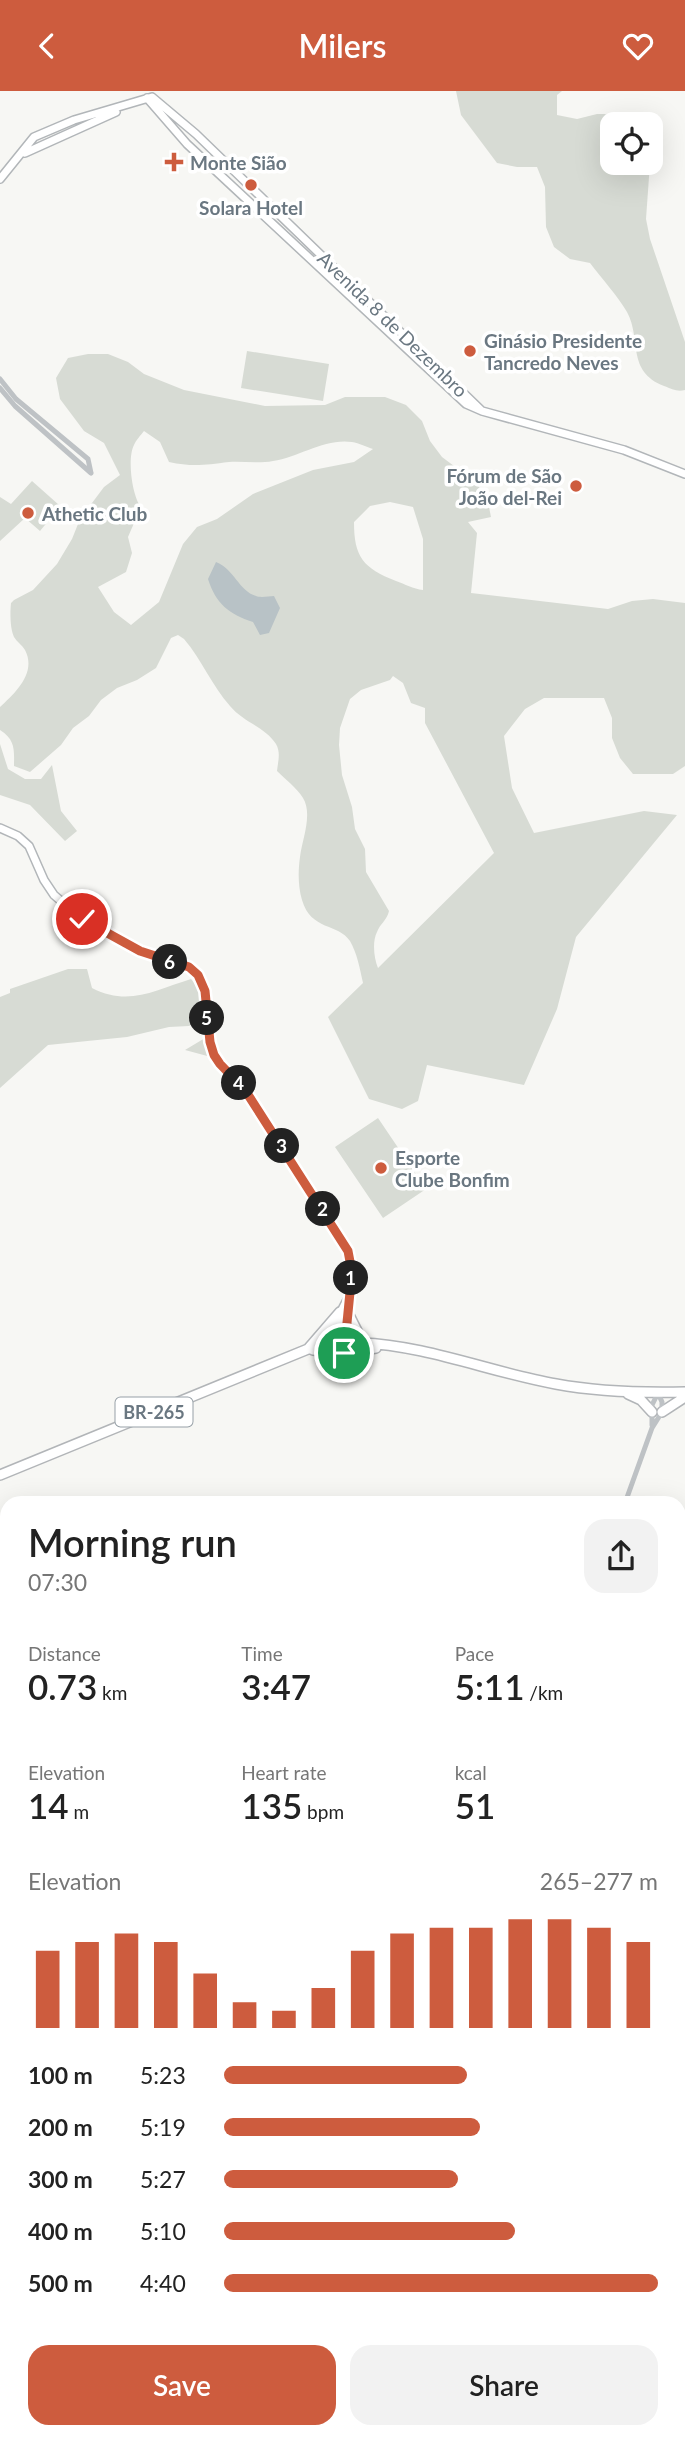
<!DOCTYPE html>
<meta charset="utf-8">
<style>
body{margin:0;font-family:Lato,sans-serif;background:#f2f2f2;color:#222;height:100vh;display:flex;flex-direction:column;font-size:26px;white-space:nowrap}
*{box-sizing:border-box;margin:0}
p{font-size:23px;color:#767676}
.icon{flex:none;width:38px;height:38px;fill:none;stroke:currentColor;stroke-width:2;stroke-linecap:round;stroke-linejoin:round}
.map{position:relative;flex:1;overflow:hidden}
.details{position:absolute;left:0px;top:1405px;width:686px;height:943px;display:flex;flex-direction:column;background:#fff;border-radius:21px 21px 0 0;box-shadow:0 7px 28px #0002}
.details>*{flex:none}
.buttons{position:absolute;left:600px;top:21px;display:grid;gap:14px}
.buttons a{display:grid;place-items:center;width:63px;height:63px;border-radius:14px;background:#fff;box-shadow:0 7px 28px #0002;font-size:35px}
.pin{position:absolute;display:grid;place-items:center;width:60px;height:60px;color:#fff;margin:-30px;border:4px solid #fff;border-radius:50%;box-shadow:0 2px 7px #0007}
.km{position:absolute;width:35px;height:35px;margin:-18px;border-radius:50%;background:#222;color:#fff;font-size:19px;line-height:35px;text-align:center}
.round{display:grid;place-items:center;flex:none;width:74px;height:74px;border-radius:21px;background:#f2f2f2}
.overview{display:flex;align-items:center;justify-content:space-between;height:119px;padding:0 28px}
h1{font-size:38px;font-weight:600;line-height:52px}
.metrics{display:grid;grid-template-columns:repeat(3,1fr);gap:10px;height:119px;padding:7px 28px}
.metrics div{display:grid;align-content:center}
.metrics b{font-size:35px;font-weight:600}
.metrics small{font-size:19px;font-weight:400}
.metrics p{font-size:19px}
.chart{height:196px;padding:14px 28px}
.chart p{display:flex;justify-content:space-between}
.chart svg{width:100%;height:126px;margin-top:7px;stroke:#cd5c3e;stroke-width:6}
.cta{display:flex;gap:14px;margin-top:auto;padding:14px 28px}
.cta a{flex:1;height:80px;border-radius:21px;background:#cd5c3e;color:#fff;font-size:28px;font-weight:600;line-height:80px;text-align:center}
.cta a+a{background:#f2f2f2;color:#222}
ul{padding:0 28px;list-style:none;font-size:23px}
li{display:grid;grid-template-columns:112px 84px 1fr;align-items:center;height:52px}
li i{height:18px;border-radius:9px;background:#cd5c3e}
header{display:flex;justify-content:space-between;align-items:center;height:91px;padding:0 28px;background:#cd5c3e;color:#fff;font-size:32px;font-weight:600}
.map>svg:first-child{display:block}
</style>
<header><svg class="icon" aria-label="back" viewBox="0 0 24 24"><path d="M15 5l-7 7 7 7"/></svg>Milers<svg class="icon" aria-label="heart" viewBox="0 0 24 24"><path d="M12 20l-8-8c-3-5 5-10 8-4 3-6 11-1 8 4z"/></svg></header>
<div class="map">
<svg width="685" height="2348" viewBox="0 0 685 2348">
<rect width="100%" height="100%" fill="#f7f7f4"/>
<!-- green -->
<path fill="#d7dbd4" fill-rule="evenodd" d="M 456,0 L 562,0 L 557,4 L 557,24 L 577,28 L 597,23 L 617,23 L 638,31 L 639,33 L 612,33 L 612,72 L 650,72 L 646,128 L 650,148 L 685,251 L 685,299 C 677,301 672,298 664,295 C 626,280 642,249 627,221 C 617,204 602,188 590,172 L 570,168 L 554,156 L 546,136 L 545,96 L 537,76 L 517,76 L 497,72 L 461,24 Z
M 247,260 L 329,273 L 323,310 L 241,297 Z
M 88,263 L 108,263 L 128,271 L 144,283 L 184,299 L 265,315 L 325,314 L 345,306 L 385,306 L 406,314 L 422,330 L 430,350 L 442,366 L 474,390 L 487,406 L 491,426 L 468,431 L 477,442 L 471,502 L 608,518 L 632,510 L 653,508 L 685,512 L 685,675 L 673,683 L 633,683 L 620,667 L 612,647 L 612,627 L 604,607 L 544,607 L 525,618 L 504,645 L 512,697 L 534,742 L 644,720 L 677,724 L 576,846 L 557,918 L 524,994 L 427,974 L 418,1010 L 402,1018 L 369,1008 L 328,926 L 363,892 C 360,878 357,862 350,850 C 338,832 311,840 302,809 C 298,796 298,780 300,766 C 302,749 313,723 303,707 C 297,697 285,688 277,680 C 278,670 281,662 276,653 C 265,636 243,631 230,615 C 212,595 202,569 184,548 L 178,544 L 171,547 L 156,577 L 137,589 L 117,597 L 101,609 L 89,625 L 73,637 L 61,654 L 30,681 L 14,675 C 14,660 16,649 0,639 L 0,616 C 15,602 37,582 25,559 C 22,554 17,551 14,546 C 10,537 10,522 11,512 L 14,509 L 33,499 L 57,473 L 72,448 L 80,428 L 104,396 L 120,384 L 104,352 L 84,340 L 60,308 L 56,287 L 68,267 ZM 144,340 L 160,351 L 169,371 C 192,376 205,374 229,371 C 243,370 258,373 273,370 C 299,366 325,347 352,351 C 359,352 367,356 373,358 L 354,371 L 313,379 L 253,403 L 217,428 L 197,436 L 183,453 L 159,511 L 131,534 L 114,521 L 98,496 L 126,481 L 132,462 L 128,446 L 141,416 C 132,405 127,367 134,354 C 136,349 141,344 144,340 ZM 390,411 L 413,416 L 423,448 L 423,499 C 413,498 405,493 396,490 C 363,477 354,466 354,431 L 370,415 ZM 393,585 L 403,592 L 411,612 L 425,617 L 425,632 L 494,762 L 378,877 C 374,867 372,851 377,841 C 380,833 387,829 389,820 L 366,781 L 365,758 L 355,738 L 352,716 L 342,684 L 339,654 L 340,637 L 350,608 L 361,599 L 390,589 Z
M 32,390 L 59,414 L 59,417 L 40,440 L 25,427 L 0,450 L 0,406 L 11,413 Z
M 0,653 L 8,678 L 25,688 L 41,688 L 52,674 L 61,720 L 77,740 L 65,750 L 30,714 L 0,704 Z
M 68,878 L 87,878 L 92,897 C 129,916 155,899 191,888 L 199,898 L 209,925 L 189,935 L 169,936 L 127,946 L 48,954 L 0,997 L 0,906 L 10,902 L 10,898 Z
M 205,947 L 205,954 L 211,966 L 185,959 Z
M 378,1027 L 426,1098 L 383,1127 L 335,1056 Z
M 679,1808 L 685,1809 L 685,1852 L 679,1846 Z
M 685,1900 L 685,1983 L 679,1988 L 679,1912 Z
M 449,2342 L 533,2342 L 530,2348 L 447,2348 Z"/>
<!-- water -->
<path fill="#b8c2c6" d="M 216,471 C 234,478 239,500 256,505 C 261,507 269,505 274,505 L 280,517 L 269,542 L 260,544 L 253,531 C 229,523 216,513 208,488 Z"/>
<g fill="none" stroke-linecap="round" stroke-linejoin="round">
<defs>
<path id="major" d="M 147,7 L 187,53 L 466,313 L 482,320 L 624,359 L 685,383
M 25,62 L 116,21
M 0,88 L 34,46 L 74,29 L 152,6 L 196,43 L 481,319
M 0,737 L 18,745 L 29,755 L 44,789 L 54,804 L 82,828 L 140,860 L 189,876 L 198,884 L 205,900 L 210,952 L 214,964 L 220,973 L 245,998 L 348,1160 C 356,1185 347,1213 344,1239 C 344,1247 344,1254 344,1262 L 339,1262 C 330,1244 338,1225 347,1209"/>
<path id="highway" d="M 348,1222 L 363,1252
M 308,1258 L 340,1221
M 313,1259 L 339,1262
M 344,1262 L 376,1257
M 628,1303 L 641,1309 L 652,1321
M 662,1321 L 685,1306
M 0,1384 L 308,1258 C 326,1255 343,1251 361,1252 C 425,1254 493,1282 556,1293 C 599,1301 642,1302 685,1301"/>
</defs>
<!-- major casing -->
<use href="#major" stroke="#b2b6b9" stroke-width="10"/>
<!-- highway casing -->
<use href="#highway" stroke="#b2b5b8" stroke-width="12"/>
<!-- minor -->
<path stroke="#bec2c5" stroke-width="5" d="M 0,288 L 16,308 L 88,368 L 91,382
M 0,297 L 15,315 L 91,382
M 652,1334 L 652,1314 L 658,1302
M 625,1412 L 652,1337 L 662,1321 L 662,1311 L 658,1302
M 0,1941 L 7,1937
M 0,2271 L 7,2280
M 55,2342 L 60,2348"/>
<!-- major -->
<use href="#major" stroke="#fff" stroke-width="7"/>
<!-- highway -->
<use href="#highway" stroke="#fff" stroke-width="9"/>
</g>
<g fill="none" stroke-linecap="round" stroke-linejoin="round">
<defs>
<path id="route" d="M 82,828 L 140,860 L 189,876 L 198,884 L 205,900 L 210,951 L 214,964 L 220,973 L 245,999 L 348,1160 L 352,1181 L 344,1262"/>
</defs>
<!-- route casing -->
<use href="#route" stroke="#fff" stroke-width="14"/>
<!-- route -->
<use href="#route" stroke="#cd5c3e" stroke-width="9"/>
</g>
<!-- markers -->
<g fill="#cd5c3e" stroke="#fff" stroke-width="2.5">
<path d="M170.5 60.5h7v7h7v7h-7v7h-7v-7h-7v-7h7z"/>
<circle cx="251" cy="94" r="7"/>
<circle cx="470" cy="260" r="7"/>
<circle cx="576" cy="395" r="7"/>
<circle cx="28" cy="422" r="7"/>
<circle cx="381" cy="1077" r="7"/>
</g>
<g text-anchor="middle" dominant-baseline="central" stroke-width="7" stroke-linejoin="round" paint-order="stroke">
<!-- shield labels -->
<rect fill="#fff" stroke="#97a0a7" stroke-width="2" x="115.5" y="1306.5" width="77" height="29" rx="5"/>
<g font-size="18" font-weight="bold" fill="#6a7781">
<text x="154" y="1321">BR-265</text>
</g>
<!-- poi labels -->
<g font-size="19" font-weight="bold" fill="#6a7781" stroke="#fff" text-anchor="start">
<text x="190" y="71">Monte Sião</text>
<text x="251" y="116" text-anchor="middle">Solara Hotel</text>
<text x="484" y="249">Ginásio Presidente<tspan x="484" dy="22">Tancredo Neves</tspan></text>
<text x="562" y="384" text-anchor="end">Fórum de São<tspan x="562" dy="22">João del-Rei</tspan></text>
<text x="42" y="422">Athetic Club</text>
<text x="395" y="1066">Esporte<tspan x="395" dy="22">Clube Bonfim</tspan></text>
</g>
<!-- street labels -->
<g font-size="19" fill="#6a7781" stroke="#fff">
<text transform="translate(393 233) rotate(44)">Avenida 8 de Dezembro</text>
</g>
</g>
</svg>
<div class="buttons">
<a><svg class="icon" aria-label="locate" viewBox="0 0 24 24"><circle cx="12" cy="12" r="6"/><path d="M12 2v4M12 18v4M2 12h4M18 12h4"/></svg></a>
</div>
<div class="pin" style="left:344px;top:1262px;background:#1e9e55"><svg class="icon" aria-label="arrive" viewBox="0 0 24 24"><path d="M6 21V4h12l-3 4 3 4H6"/></svg></div>
<div class="pin" style="left:82px;top:828px;background:#d93025"><svg class="icon" aria-label="check" viewBox="0 0 24 24"><path d="M5 12l5 5 9-10"/></svg></div>
<b class="km" style="left:351px;top:1187px">1</b>
<b class="km" style="left:323px;top:1118px">2</b>
<b class="km" style="left:282px;top:1055px">3</b>
<b class="km" style="left:239px;top:992px">4</b>
<b class="km" style="left:207px;top:927px">5</b>
<b class="km" style="left:170px;top:871px">6</b>
<section class="details">
<div class="overview"><div><h1>Morning run</h1><p>07:30</p></div><a class="round"><svg class="icon" aria-label="share" viewBox="0 0 24 24"><path d="M12 15V3M7 8l5-5 5 5M5 13v7h14v-7"/></svg></a></div>
<div class="metrics">
<div><p>Distance</p><b>0.73<small> km</small></b></div>
<div><p>Time</p><b>3:47</b></div>
<div><p>Pace</p><b>5:11<small> /km</small></b></div>
</div>
<div class="metrics">
<div><p>Elevation</p><b>14<small> m</small></b></div>
<div><p>Heart rate</p><b>135<small> bpm</small></b></div>
<div><p>kcal</p><b>51</b></div>
</div>
<div class="chart"><p><span>Elevation</span>265–277 m</p>
<svg viewBox="0 0 160 44" preserveAspectRatio="none"><path d="M5 44V17M15 44V14M25 44V11M35 44V14M45 44V25M55 44V35M65 44V38M75 44V30M85 44V17M95 44V11M105 44V9M115 44V9M125 44V6M135 44V6M145 44V9M155 44V14"/></svg>
</div>
<ul>
<li><b>100 m</b>5:23<i style="width:56%"></i></li>
<li><b>200 m</b>5:19<i style="width:59%"></i></li>
<li><b>300 m</b>5:27<i style="width:54%"></i></li>
<li><b>400 m</b>5:10<i style="width:67%"></i></li>
<li><b>500 m</b>4:40<i style="width:100%"></i></li>
</ul>
<div class="cta"><a>Save</a><a>Share</a></div>
</section>
</div>
